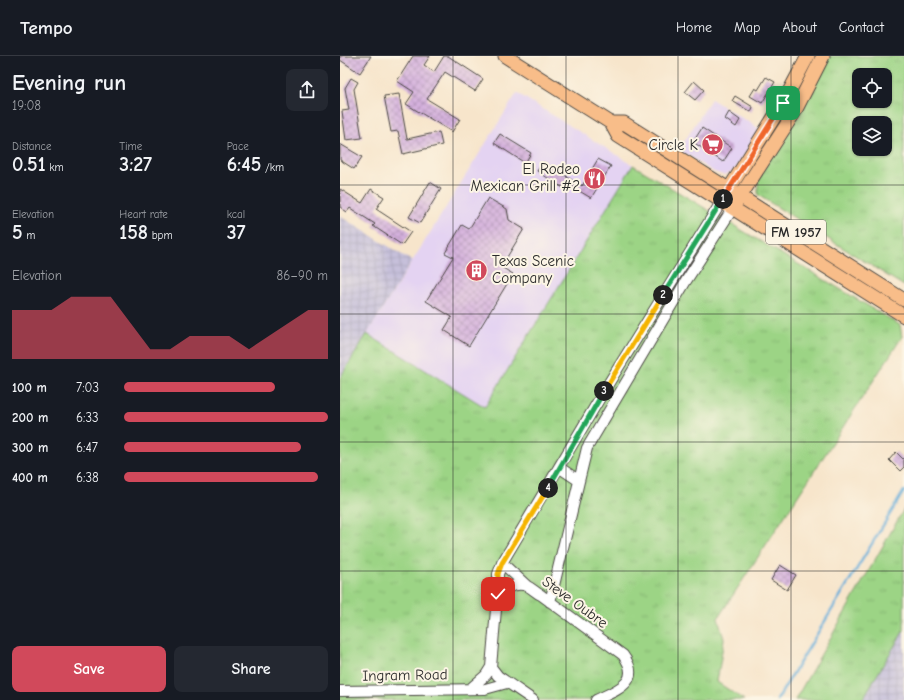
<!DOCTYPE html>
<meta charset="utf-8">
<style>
body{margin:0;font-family:"Comic Neue",sans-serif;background:#242831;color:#f1f3f6;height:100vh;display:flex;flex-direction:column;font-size:15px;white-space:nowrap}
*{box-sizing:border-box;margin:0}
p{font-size:13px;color:#9ea1a6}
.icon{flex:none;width:22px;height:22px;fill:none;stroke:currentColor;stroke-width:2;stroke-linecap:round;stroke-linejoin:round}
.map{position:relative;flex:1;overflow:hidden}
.drawer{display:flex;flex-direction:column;background:#171b24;width:340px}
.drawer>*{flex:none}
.tools{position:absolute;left:512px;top:12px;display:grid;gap:8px}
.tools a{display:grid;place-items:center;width:40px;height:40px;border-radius:8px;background:#171b24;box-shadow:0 1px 3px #0004;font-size:20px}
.pin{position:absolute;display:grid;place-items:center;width:34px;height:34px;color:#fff;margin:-17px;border-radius:8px;box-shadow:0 2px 6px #0006}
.km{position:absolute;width:20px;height:20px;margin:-10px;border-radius:50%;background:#222;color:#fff;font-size:11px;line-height:20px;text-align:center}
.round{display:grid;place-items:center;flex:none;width:42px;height:42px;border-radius:8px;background:#242831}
.summary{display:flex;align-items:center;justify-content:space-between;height:68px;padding:0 12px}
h1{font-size:22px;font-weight:700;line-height:30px}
.stats{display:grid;grid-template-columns:repeat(3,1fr);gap:6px;height:68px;padding:4px 12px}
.stats div{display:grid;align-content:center}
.stats b{font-size:20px;font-weight:700}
.stats small{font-size:11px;font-weight:400}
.stats p{font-size:11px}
.chart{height:112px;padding:8px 12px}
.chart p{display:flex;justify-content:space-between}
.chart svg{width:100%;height:72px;margin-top:4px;fill:#d1495b;opacity:.7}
.primary-button{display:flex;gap:8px;margin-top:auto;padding:8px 12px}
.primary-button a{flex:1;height:46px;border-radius:8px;background:#d1495b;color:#fff;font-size:16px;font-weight:700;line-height:46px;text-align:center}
.primary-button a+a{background:#242831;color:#f1f3f6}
ul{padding:0 12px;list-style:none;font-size:13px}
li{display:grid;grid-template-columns:64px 48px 1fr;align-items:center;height:30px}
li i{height:10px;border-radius:5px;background:#d1495b}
header{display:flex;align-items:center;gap:24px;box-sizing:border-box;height:56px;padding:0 20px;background:#171b24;border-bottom:1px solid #363941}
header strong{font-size:19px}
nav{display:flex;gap:22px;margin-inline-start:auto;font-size:14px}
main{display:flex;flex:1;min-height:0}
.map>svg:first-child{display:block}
</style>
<header>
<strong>Tempo</strong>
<nav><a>Home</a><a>Map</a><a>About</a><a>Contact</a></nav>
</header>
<main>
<section class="drawer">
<div class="summary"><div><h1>Evening run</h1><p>19:08</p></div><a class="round"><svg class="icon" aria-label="share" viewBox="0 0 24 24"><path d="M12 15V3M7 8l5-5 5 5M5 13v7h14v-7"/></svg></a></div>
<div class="stats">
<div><p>Distance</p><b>0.51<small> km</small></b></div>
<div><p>Time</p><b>3:27</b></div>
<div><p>Pace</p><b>6:45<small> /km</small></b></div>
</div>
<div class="stats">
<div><p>Elevation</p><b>5<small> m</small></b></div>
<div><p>Heart rate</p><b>158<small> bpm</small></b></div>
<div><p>kcal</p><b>37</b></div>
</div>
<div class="chart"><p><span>Elevation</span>86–90 m</p>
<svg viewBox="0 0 160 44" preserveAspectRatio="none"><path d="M0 44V14L10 14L20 14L30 6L40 6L50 6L60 22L70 38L80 38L90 30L100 30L110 30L120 38L130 30L140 22L150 14L160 14V44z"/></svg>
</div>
<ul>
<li><b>100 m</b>7:03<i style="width:74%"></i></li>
<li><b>200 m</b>6:33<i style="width:100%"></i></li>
<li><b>300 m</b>6:47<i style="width:87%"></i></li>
<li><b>400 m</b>6:38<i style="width:95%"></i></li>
</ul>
<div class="primary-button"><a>Save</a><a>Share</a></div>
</section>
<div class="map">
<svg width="564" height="644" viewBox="0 0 564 644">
<defs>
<pattern id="industrial-grid" width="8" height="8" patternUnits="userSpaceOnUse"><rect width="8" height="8" fill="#c6c0da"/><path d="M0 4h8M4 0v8" fill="none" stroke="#aaa5bb"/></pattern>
<pattern id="grass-tufts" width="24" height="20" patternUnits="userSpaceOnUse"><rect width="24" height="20" fill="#9cd485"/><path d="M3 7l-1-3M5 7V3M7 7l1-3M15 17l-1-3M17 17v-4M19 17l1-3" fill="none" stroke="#87b673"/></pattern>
<pattern id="building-cross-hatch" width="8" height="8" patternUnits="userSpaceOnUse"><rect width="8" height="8" fill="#d4b0dd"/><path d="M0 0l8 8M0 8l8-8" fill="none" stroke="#ac8fb3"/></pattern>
</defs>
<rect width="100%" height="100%" fill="#fcf5e5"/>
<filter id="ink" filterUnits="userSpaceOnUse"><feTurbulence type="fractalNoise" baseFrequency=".025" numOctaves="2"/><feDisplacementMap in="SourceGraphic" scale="8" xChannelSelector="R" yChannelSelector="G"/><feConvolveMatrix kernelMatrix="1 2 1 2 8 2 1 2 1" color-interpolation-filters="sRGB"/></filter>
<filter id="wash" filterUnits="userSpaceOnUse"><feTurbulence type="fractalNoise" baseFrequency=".012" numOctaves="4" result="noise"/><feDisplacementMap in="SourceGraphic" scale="16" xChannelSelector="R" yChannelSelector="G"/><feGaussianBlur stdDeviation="0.9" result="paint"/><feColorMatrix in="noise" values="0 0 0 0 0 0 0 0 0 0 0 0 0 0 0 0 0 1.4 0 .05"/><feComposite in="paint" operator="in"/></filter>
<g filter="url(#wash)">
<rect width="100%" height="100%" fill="#f7e5cb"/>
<!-- built -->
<path fill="#e4d3f2" d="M 177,37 L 293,109 L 145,351 L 27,278 Z
M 371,43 L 420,73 L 395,114 L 384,119 L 374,116 L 339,94 Z"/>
<!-- industrial -->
<path fill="url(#industrial-grid)" d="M 0,160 L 72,205 L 0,322 Z
M 564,574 L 564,644 L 522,644 Z"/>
<!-- grass -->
<path fill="url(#grass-tufts)" stroke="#648058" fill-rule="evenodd" d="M 489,0 L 564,0 L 564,230 L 418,139 L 418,123 ZM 519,19 L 545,19 L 545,45 L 519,45 ZM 519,67 L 545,67 L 545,93 L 519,93 Z
M 293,109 L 560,269 L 562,281 L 378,562 L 384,583 L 377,626 L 404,644 L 0,644 L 0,322 L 27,278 L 145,351 Z
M 564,453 L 564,574 L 522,644 L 455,644 Z"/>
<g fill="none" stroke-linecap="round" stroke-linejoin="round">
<!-- stream -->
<path stroke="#60acd9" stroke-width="2.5" d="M 437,644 L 564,435"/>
</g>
<g id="blocks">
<!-- building -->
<path fill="url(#building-cross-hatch)" d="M 0,0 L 31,0 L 20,17 L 0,4 Z
M 73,0 L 90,0 L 84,9 L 94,16 L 104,0 L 108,0 L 143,23 L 135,35 L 105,16 L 87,43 L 120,63 L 112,76 L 66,48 L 74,36 L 57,25 Z
M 426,21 L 435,26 L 422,47 L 410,40 L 415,32 L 418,34 Z
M 11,22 L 18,26 L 14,33 L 22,82 L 6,84 L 2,55 L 9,54 L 5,32 Z
M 354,25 L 364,34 L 355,44 L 345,36 Z
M 59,38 L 67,83 L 99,76 L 102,89 L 63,98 L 58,75 L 51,76 L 44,40 Z
M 395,40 L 413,51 L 411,56 L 392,45 Z
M 389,56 L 400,64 L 396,71 L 385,63 Z
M 362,72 L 392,92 L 383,106 L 353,86 Z
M 160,78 L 191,97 L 185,107 L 154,87 Z
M 0,88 L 22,101 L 14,113 L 0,104 Z
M 258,103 L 271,110 L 251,142 L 231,130 L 228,135 L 197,115 L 203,106 L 242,130 Z
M 90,126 L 101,133 L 80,167 L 69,161 Z
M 0,133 L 22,147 L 31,133 L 44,141 L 36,153 L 71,176 L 62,189 L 33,170 L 35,168 L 10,152 L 7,156 L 0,151 Z
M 148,142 L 167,153 L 169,164 L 184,173 L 161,211 L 173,218 L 129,290 L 104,274 L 112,261 L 86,245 L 113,201 L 105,197 L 122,169 L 129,173 Z
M 556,396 L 564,404 L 564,411 L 560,415 L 549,404 Z
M 440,509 L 456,519 L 447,534 L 431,524 Z"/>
</g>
</g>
<g filter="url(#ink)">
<use href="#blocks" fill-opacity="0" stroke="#4a4743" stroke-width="1"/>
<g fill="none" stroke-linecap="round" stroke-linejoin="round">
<defs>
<path id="minor" d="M 220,412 L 238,424
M 162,507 L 187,530
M 158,539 L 158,518 L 162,507 L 270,325 L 382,145
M 210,546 L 247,392 L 346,225 L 393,152
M 131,632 L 146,619 L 151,611
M 0,635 L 145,633 L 167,627
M 193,644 L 158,620 L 151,611 L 157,542 C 161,532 177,526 187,530 C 192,532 196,537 201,539 L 283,599 C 303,626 277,634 256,644"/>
<path id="major" d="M 165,0 L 271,67 L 278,80 L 564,260
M 271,67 L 284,67 L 564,244
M 384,141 L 443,47 L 468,0
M 396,147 L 454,57 L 483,0"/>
</defs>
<!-- minor casing -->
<use href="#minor" stroke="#4a4743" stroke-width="12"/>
<!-- major casing -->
<use href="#major" stroke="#4a4743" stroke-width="15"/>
<!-- minor -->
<use href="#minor" stroke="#fff" stroke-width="10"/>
<!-- major -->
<use href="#major" stroke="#f8bd89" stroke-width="13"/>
</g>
</g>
<g fill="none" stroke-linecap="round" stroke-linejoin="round" filter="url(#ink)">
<defs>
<path id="split-1" d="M 383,143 L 443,47"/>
<path id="split-2" d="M 323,239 L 383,143"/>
<path id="split-3" d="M 264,335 L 323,239"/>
<path id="split-4" d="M 208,432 L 264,335"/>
<path id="split-5" d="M 158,538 L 158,518 L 162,507 L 208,432"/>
</defs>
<!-- split-1 casing -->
<use href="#split-1" stroke="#fff" stroke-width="8"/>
<!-- split-2 casing -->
<use href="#split-2" stroke="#fff" stroke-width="8"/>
<!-- split-3 casing -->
<use href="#split-3" stroke="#fff" stroke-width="8"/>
<!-- split-4 casing -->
<use href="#split-4" stroke="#fff" stroke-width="8"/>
<!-- split-5 casing -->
<use href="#split-5" stroke="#fff" stroke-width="8"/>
<!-- split-1 -->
<use href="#split-1" stroke="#f0652b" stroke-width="5"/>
<!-- split-2 -->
<use href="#split-2" stroke="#22a559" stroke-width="5"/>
<!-- split-3 -->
<use href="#split-3" stroke="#f5b400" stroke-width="5"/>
<!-- split-4 -->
<use href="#split-4" stroke="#22a559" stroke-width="5"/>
<!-- split-5 -->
<use href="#split-5" stroke="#f5b400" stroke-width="5"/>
</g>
<!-- grid -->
<path fill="none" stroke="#2b2b2b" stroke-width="1" stroke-opacity="0.55" d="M 113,0 L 113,644M 226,0 L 226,644M 338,0 L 338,644M 451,0 L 451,644M 0,129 L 564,129M 0,258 L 564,258M 0,386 L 564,386M 0,515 L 564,515"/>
<!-- icons -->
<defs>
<symbol id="supermarket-disc" viewBox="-11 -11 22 22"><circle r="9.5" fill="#d1495b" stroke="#fcf5e5"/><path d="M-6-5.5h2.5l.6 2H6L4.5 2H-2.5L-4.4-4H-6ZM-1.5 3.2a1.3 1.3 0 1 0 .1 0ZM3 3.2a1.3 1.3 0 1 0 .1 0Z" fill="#fff"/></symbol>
<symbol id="restaurant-disc" viewBox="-11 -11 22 22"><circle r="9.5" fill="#d1495b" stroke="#fcf5e5"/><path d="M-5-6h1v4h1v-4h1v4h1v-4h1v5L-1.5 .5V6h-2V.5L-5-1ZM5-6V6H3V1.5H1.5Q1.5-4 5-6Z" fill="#fff"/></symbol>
<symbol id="building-disc" viewBox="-11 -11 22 22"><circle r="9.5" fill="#d1495b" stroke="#fcf5e5"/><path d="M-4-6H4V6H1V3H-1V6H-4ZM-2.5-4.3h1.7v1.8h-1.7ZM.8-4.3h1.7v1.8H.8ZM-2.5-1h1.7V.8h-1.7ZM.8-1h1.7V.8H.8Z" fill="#fff"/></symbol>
</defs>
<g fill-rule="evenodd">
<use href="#supermarket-disc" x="360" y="76" width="25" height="25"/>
<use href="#restaurant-disc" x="242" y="110" width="25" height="25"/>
<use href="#building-disc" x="124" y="202" width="25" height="25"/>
</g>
<g text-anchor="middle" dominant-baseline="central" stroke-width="4" stroke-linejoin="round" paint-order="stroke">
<!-- shield labels -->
<rect fill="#fcf5e5" stroke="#6a6863" stroke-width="1" x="426" y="164" width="60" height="24" rx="3"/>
<g font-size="14" font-weight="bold" fill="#2b2b2b">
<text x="456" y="176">FM 1957</text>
</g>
<!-- poi labels -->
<g font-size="15" fill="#2b2b2b" stroke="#fcf5e5" text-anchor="end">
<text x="358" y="89">Circle K</text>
<text x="240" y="113">El Rodeo<tspan x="240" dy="17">Mexican Grill #2</tspan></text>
<text x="152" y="205" text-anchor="start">Texas Scenic<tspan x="152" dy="17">Company</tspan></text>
</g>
<!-- street labels -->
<g font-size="15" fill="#2b2b2b" stroke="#fcf5e5">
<text transform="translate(235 546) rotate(36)">Steve Oubre</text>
<text transform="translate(65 619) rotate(-1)">Ingram Road</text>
</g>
</g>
</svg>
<div class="tools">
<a><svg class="icon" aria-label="locate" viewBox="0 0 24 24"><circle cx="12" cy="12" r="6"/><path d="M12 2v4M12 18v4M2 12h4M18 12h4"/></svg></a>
<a><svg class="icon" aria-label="layers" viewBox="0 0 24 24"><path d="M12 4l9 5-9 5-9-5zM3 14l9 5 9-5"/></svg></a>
</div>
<div class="pin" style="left:443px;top:47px;background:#1e9e55"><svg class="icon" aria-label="arrive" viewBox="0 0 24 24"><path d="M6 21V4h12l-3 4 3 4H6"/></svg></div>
<div class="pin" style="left:158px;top:538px;background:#d93025"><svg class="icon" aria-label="check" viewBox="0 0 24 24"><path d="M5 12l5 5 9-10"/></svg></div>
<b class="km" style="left:383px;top:143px">1</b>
<b class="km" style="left:323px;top:239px">2</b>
<b class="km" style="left:264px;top:335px">3</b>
<b class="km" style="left:208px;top:432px">4</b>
</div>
</main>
